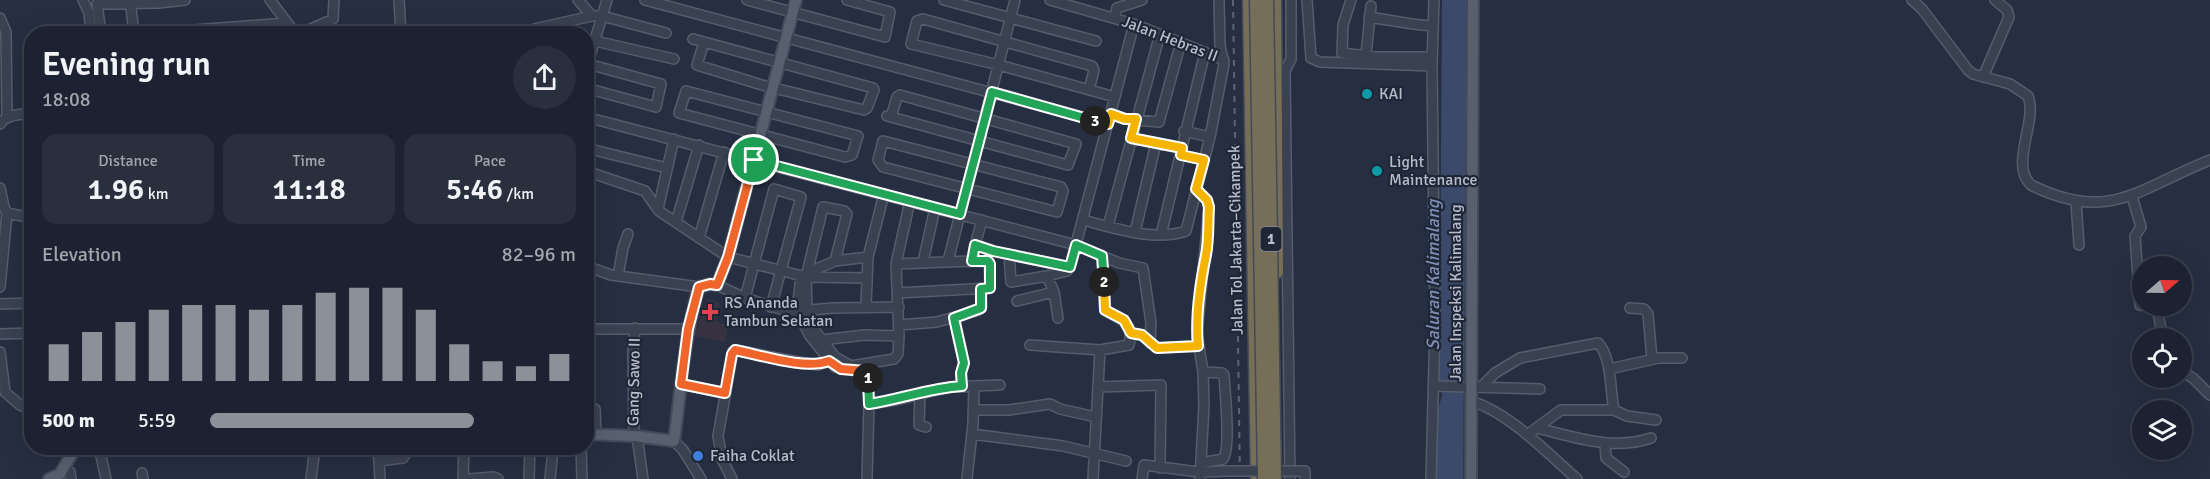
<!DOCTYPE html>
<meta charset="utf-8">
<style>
body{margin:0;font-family:Signika,sans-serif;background:#292f3d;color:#f1f3f6;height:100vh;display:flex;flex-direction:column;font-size:22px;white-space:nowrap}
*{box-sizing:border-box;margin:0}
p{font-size:20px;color:#a0a4ab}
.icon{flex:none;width:33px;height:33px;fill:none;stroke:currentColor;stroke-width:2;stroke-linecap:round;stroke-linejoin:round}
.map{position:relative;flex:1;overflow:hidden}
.panel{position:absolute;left:24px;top:26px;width:570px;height:429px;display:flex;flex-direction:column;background:#1c2231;border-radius:24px;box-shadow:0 6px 24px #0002,0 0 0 2px #3a3f4d}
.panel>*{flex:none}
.needle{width:39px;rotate:70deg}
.tools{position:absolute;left:2132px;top:256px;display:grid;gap:12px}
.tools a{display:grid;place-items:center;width:60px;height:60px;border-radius:50%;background:#1c2231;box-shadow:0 6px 24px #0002,0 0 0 2px #3a3f4d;font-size:30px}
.pin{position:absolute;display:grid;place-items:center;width:51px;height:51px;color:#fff;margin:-26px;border:3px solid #fff;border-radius:50%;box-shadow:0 2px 6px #0007}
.km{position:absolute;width:30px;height:30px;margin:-15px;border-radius:50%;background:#222;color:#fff;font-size:16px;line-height:30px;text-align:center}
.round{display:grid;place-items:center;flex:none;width:63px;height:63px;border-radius:32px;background:#292f3d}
.summary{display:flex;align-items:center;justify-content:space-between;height:102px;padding:0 18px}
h1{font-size:33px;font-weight:600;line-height:45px}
.metrics{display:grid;grid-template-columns:repeat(3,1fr);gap:9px;height:102px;padding:6px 18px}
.metrics div{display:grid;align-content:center;border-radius:15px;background:#292f3d;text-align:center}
.metrics b{font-size:30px;font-weight:600}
.metrics small{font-size:16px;font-weight:400}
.metrics p{font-size:16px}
.chart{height:168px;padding:12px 18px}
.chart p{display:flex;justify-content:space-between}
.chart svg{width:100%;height:108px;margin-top:6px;stroke:#8c9099;stroke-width:6}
ul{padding:0 18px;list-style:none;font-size:20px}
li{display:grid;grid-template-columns:96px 72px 1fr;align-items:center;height:45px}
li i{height:15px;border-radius:8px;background:#8c9099}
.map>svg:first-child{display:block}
</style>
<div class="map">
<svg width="2210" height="479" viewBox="0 0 2210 479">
<defs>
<pattern id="grass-dots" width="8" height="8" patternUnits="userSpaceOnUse" patternTransform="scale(1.5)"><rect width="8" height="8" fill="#283c42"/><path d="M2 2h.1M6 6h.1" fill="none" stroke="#45565c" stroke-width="1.8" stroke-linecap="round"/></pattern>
</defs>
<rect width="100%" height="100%" fill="#262e41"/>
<!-- medical -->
<path fill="#363241" d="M 707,299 L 720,303 L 715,321 L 728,326 L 725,342 L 694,336 Z"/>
<!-- grass -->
<path fill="url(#grass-dots)" d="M 1467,0 L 1473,0 L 1471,479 L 1463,479 Z"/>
<!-- water -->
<path fill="#3b4a6a" d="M 1442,0 L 1467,0 L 1463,479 L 1436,479 L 1436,418 L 1442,395 L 1442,385 L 1436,374 L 1440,303 Z"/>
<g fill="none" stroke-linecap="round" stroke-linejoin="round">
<defs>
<path id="minor" d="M 83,0 L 89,13 L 91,33
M 130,0 L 134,33
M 270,0 L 295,33
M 399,0 L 401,33
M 578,0 L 592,16 L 602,16 L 666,33
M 645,0 L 1108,124
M 747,0 L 885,37 L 890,12 L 847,0
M 944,0 L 1096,41
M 1050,0 L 1134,24 L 1224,60
M 1307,0 L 1311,58 L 1320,62 L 1432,66
M 1351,0 L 1343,25 L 1342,53 L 1377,57 L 1432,57
M 1912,0 L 1922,9 L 1968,70 L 1973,74 L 2010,84 L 2028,96 C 2038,121 2009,165 2031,185 C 2110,224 2139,188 2210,160
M 158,3 L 185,0
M 1369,17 C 1391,20 1411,25 1433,26
M 0,18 L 6,32 L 7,117
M 1115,18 L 1117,8 L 1142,0
M 534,29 L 592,16
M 457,30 L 458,33
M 101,33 L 97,4 L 158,3 L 157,0
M 154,33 L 287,23
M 302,33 L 333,19 L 334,0
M 693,39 L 873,88 L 874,90 L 867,108 L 864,110 L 762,85 L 697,65 L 704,42
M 586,43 L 595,41 L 674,59
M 1366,55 L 1371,6
M 31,58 L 32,60
M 586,69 L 607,0
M 1983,77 L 2009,17 L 2007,10 L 1995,0
M 586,88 L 656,107 L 661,84 L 588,64
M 1089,90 L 1094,70 L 1092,66 L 923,19 L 917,21 L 911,44 L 999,65 L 1115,97
M 686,91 L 858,136 L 852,155 L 845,157 L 679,113 Z
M 1111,114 L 1125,119 L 1159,122 L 1181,42
M 887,116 L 891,117 L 1068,165 L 1076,144 L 900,95 L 897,97 L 891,117
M 586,117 L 1076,245 L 1119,263 L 1143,268 L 1151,323 L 1150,343
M 0,124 C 6,114 21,115 32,113
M 1184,131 L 1210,137
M 1131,138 L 1182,148
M 883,141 L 1061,187 L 1063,191 L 1057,212 L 883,167 L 878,160 Z
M 586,148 L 667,168
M 1181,155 L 1204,160
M 586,171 L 645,191 L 659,211 L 728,257 L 806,277 L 867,278
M 0,188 L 4,207 L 7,213 L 0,287
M 1196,189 L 1207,200 L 1209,207 L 1197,334 L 1203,372 L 1204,405 L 1200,479
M 2132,196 L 2141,227 L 2135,236 L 2140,305 L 2157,308 L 2163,339
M 2076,202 L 2079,245
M 658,209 L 674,139
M 7,213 L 32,218
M 1083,220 C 1115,228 1154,242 1186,231 L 1210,137 L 1224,64 L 1220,46 L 1219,0
M 676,222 L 699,145
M 1108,226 L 1160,34
M 1135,232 L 1156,143
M 1161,235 L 1205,52
M 699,238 L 724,152
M 975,245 L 982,220
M 1009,254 L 1011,282 L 1047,276
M 835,261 L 847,214 L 844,211 L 823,207 L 806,277 L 807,310 L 810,324 L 835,357 L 851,366 L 894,359 L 898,354 L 899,336 L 896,264 L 910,201
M 948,261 L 1015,0
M 923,262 L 935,208
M 896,264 L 972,261 L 975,245 L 993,251 L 1070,267
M 586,266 L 611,275 L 699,287
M 807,273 L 835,261 L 868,257
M 618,276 L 623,248 L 628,234
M 801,276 L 797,311 L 810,336 L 835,367 L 867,373 L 869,404 L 867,479
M 717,285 L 745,298 L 790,312 L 832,308 L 899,307
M 897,293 L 990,288 L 989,262 L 972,261
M 745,298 L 774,189 L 801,197 L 771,307
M 1017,301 L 1054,292
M 0,304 L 32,303
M 866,306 L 868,257 L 884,194
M 1630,308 L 1644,309 L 1648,314 L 1652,359
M 954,318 L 964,363 L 961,373 L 962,386
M 1058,318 L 1054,292 L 1047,276 L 1067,271 L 1070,267 L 1134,24
M 899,325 L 937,322 L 979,310 L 982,306 L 981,289
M 586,329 L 688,329
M 1131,333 L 1142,335 L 1157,348 L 1198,346
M 0,334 L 31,333
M 821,340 L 865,335 L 899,336
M 1030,345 L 1100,350 L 1129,345 C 1134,320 1121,321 1105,310 L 1102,256
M 0,352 L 5,392 L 20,405 L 32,410
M 1609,369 L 1659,358 L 1682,358
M 2181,370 L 2194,379 L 2210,395
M 681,384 L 725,393
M 1433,386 L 1540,389
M 1098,387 L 1161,385 L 1160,468
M 1481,387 L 1495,373 L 1520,358 L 1598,343 C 1612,357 1610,391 1614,410
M 920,393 L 919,425 L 926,427
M 1471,401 C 1510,413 1546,452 1577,479
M 869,404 L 896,400 L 949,387 L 1000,385
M 595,409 L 596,434
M 973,410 L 1009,410 L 1050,404 L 1060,409 L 1096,417
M 1537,428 C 1574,437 1613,451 1651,438
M 972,434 L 1063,446 L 1126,461
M 1527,435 L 1561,410 L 1614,410 L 1627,416 L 1656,420
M 634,436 L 633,350 L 635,328
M 637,436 L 643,479
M 674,441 L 683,450 L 701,479
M 1605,443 L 1606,458 L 1624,472
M 99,447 L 106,479
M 378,447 L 380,479
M 581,447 L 582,479
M 379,461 L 403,458 L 406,453 L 405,447
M 1201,463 L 1223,459 C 1231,448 1225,392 1224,375 L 1222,373 L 1203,372
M 1298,471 L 1305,471 L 1305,479
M 70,472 L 71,479
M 142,473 L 143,479
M 967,478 L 973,424 L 974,386
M 311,479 L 315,447
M 463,479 L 464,447
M 469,479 L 494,477 L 498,479
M 529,479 L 530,447
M 550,479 L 553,450
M 732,479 L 722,459 L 718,436 L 733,351 L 735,350 L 804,363 L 818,365 L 829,361
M 1093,479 L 1100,350
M 1142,479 L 1144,465 L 1199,472 L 1228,471
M 1290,479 L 1285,71 L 1291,59 L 1291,0
M 1431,479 L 1435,324 L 1432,66 L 1434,0"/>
<path id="major" d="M 586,434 L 634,436 L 674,441 C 681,389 684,337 699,287 L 710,284 L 717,285 L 728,257 L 796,0
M 141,447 L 148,449 L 174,447
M 49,479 L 60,474 L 76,447
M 1471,479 L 1473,0"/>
<path id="highway" d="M 1249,0 L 1257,479
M 1275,0 L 1277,272"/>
</defs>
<!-- minor casing -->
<use href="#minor" stroke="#555c6b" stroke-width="12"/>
<!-- major casing -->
<use href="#major" stroke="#444a5a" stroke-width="14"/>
<!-- highway casing -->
<use href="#highway" stroke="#424958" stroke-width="15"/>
<!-- minor -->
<use href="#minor" stroke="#3a4151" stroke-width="9"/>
<!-- major -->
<use href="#major" stroke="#586070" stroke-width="10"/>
<!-- highway -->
<use href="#highway" stroke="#766e57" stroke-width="12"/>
<!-- rail -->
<path stroke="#5c6477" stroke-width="2" stroke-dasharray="6 6" stroke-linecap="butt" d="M 1233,0 L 1240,479"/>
<defs>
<path id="minor-bridge" d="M 1228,471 L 1298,471"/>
<path id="highway-bridge" d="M 1256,0 L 1264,479
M 1267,0 L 1275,479"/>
</defs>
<!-- minor-bridge casing -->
<use href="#minor-bridge" stroke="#555c6b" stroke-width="12" stroke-linecap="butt"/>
<!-- highway-bridge casing -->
<use href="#highway-bridge" stroke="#424958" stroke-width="15" stroke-linecap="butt"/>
<!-- minor-bridge -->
<use href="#minor-bridge" stroke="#3a4151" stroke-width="9"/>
<!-- highway-bridge -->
<use href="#highway-bridge" stroke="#766e57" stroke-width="12"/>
</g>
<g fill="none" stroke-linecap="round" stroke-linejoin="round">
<defs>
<path id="split-1" d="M 754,160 L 728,257 L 717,285 L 710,284 L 699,287 L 688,329 L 681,384 L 725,393 L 732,354 L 735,350 C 761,355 805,370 829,361 L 841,369 L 866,371 L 868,378"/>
<path id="split-2" d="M 868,378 L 869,404 C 901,399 930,388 962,386 L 961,373 L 964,363 L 954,318 L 981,308 L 981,289 L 990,288 L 990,264 L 988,261 L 972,261 L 975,245 L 993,251 L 1070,267 L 1076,245 L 1102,256 L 1104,282"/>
<path id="split-3" d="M 1095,121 L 1108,124 L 1111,114 L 1125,119 L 1136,119 L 1131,138 L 1182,148 L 1181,155 L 1204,160 L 1196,189 L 1207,200 L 1209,207 C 1208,223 1209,240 1206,255 C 1200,284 1195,316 1198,346 L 1157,348 L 1142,335 L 1131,333 L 1124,320 L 1105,310 L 1104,282"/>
<path id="split-4" d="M 754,160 L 960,214 L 992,92 L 1095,121"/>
</defs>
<!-- split-1 casing -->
<use href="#split-1" stroke="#fff" stroke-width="12"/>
<!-- split-2 casing -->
<use href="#split-2" stroke="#fff" stroke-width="12"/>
<!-- split-3 casing -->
<use href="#split-3" stroke="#fff" stroke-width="12"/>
<!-- split-4 casing -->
<use href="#split-4" stroke="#fff" stroke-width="12"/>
<!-- split-1 -->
<use href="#split-1" stroke="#f0652b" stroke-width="8"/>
<!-- split-2 -->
<use href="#split-2" stroke="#22a559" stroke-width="8"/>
<!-- split-3 -->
<use href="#split-3" stroke="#f5b400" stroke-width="8"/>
<!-- split-4 -->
<use href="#split-4" stroke="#22a559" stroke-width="8"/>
</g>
<!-- markers -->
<g fill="#0f9aa8" stroke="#1f2636" stroke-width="2">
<circle cx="1367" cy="94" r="6"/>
<circle cx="1377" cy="171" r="6"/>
</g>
<path fill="#e0444e" stroke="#1f2636" stroke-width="2" d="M707 303h6v6h6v6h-6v6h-6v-6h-6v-6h6z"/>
<circle fill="#3f7fe0" stroke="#1f2636" stroke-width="2" cx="698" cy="456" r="6"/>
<g text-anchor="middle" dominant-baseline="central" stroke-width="4.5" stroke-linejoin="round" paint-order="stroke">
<!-- shield labels -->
<rect fill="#1f2636" stroke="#898f9e" stroke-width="1.5" x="1260.5" y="227" width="21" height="24" rx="4.5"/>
<g font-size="15" font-weight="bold" fill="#b7bccb">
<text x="1271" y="239">1</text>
</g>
<!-- street labels -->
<g font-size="16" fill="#b7bccb" stroke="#1f2636">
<text transform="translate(1170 39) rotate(21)">Jalan Hebras II</text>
<text transform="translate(1236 240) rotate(-91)">Jalan Tol Jakarta–Cikampek</text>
<text transform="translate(1456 293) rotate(-90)">Jalan Inspeksi Kalimalang</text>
<text transform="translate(634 382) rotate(-89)">Gang Sawo II</text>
</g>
<!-- poi labels -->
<g font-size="16" fill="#b7bccb" stroke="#1f2636" text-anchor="start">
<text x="1379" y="94">KAI</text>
<text x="1389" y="162">Light<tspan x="1389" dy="18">Maintenance</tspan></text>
<text x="724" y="303">RS Ananda<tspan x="724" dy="18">Tambun Selatan</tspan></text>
<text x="710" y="456">Faiha Coklat</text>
</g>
<!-- water labels -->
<g font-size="18" font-style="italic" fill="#7e8eb2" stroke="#1f2636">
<text transform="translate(1433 275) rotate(-90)">Saluran Kalimalang</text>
</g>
</g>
</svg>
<div class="tools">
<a><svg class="needle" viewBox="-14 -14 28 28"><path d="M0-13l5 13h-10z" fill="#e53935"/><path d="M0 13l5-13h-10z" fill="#a0a4ab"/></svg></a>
<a><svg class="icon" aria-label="locate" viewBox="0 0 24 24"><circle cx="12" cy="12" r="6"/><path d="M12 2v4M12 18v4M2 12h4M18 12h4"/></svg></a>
<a><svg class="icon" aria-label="layers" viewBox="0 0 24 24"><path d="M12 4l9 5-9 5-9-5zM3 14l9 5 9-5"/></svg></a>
</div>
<div class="pin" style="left:754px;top:160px;background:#1e9e55"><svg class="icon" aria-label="arrive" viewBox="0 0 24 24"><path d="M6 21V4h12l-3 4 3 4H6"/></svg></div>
<b class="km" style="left:868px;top:378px">1</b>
<b class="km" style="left:1104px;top:282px">2</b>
<b class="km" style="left:1095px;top:121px">3</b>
<section class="panel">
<div class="summary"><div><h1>Evening run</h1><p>18:08</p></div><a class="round"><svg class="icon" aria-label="share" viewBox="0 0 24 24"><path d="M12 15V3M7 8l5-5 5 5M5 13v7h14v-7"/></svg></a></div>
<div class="metrics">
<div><p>Distance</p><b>1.96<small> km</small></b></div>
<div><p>Time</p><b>11:18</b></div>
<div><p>Pace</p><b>5:46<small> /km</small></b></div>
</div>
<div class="chart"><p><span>Elevation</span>82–96 m</p>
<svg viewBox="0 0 160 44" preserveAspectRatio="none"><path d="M5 44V29M15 44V24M25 44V20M35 44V15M45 44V13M55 44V13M65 44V15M75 44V13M85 44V8M95 44V6M105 44V6M115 44V15M125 44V29M135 44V36M145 44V38M155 44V33"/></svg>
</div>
<ul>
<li><b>500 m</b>5:59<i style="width:72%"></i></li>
</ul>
</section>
</div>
